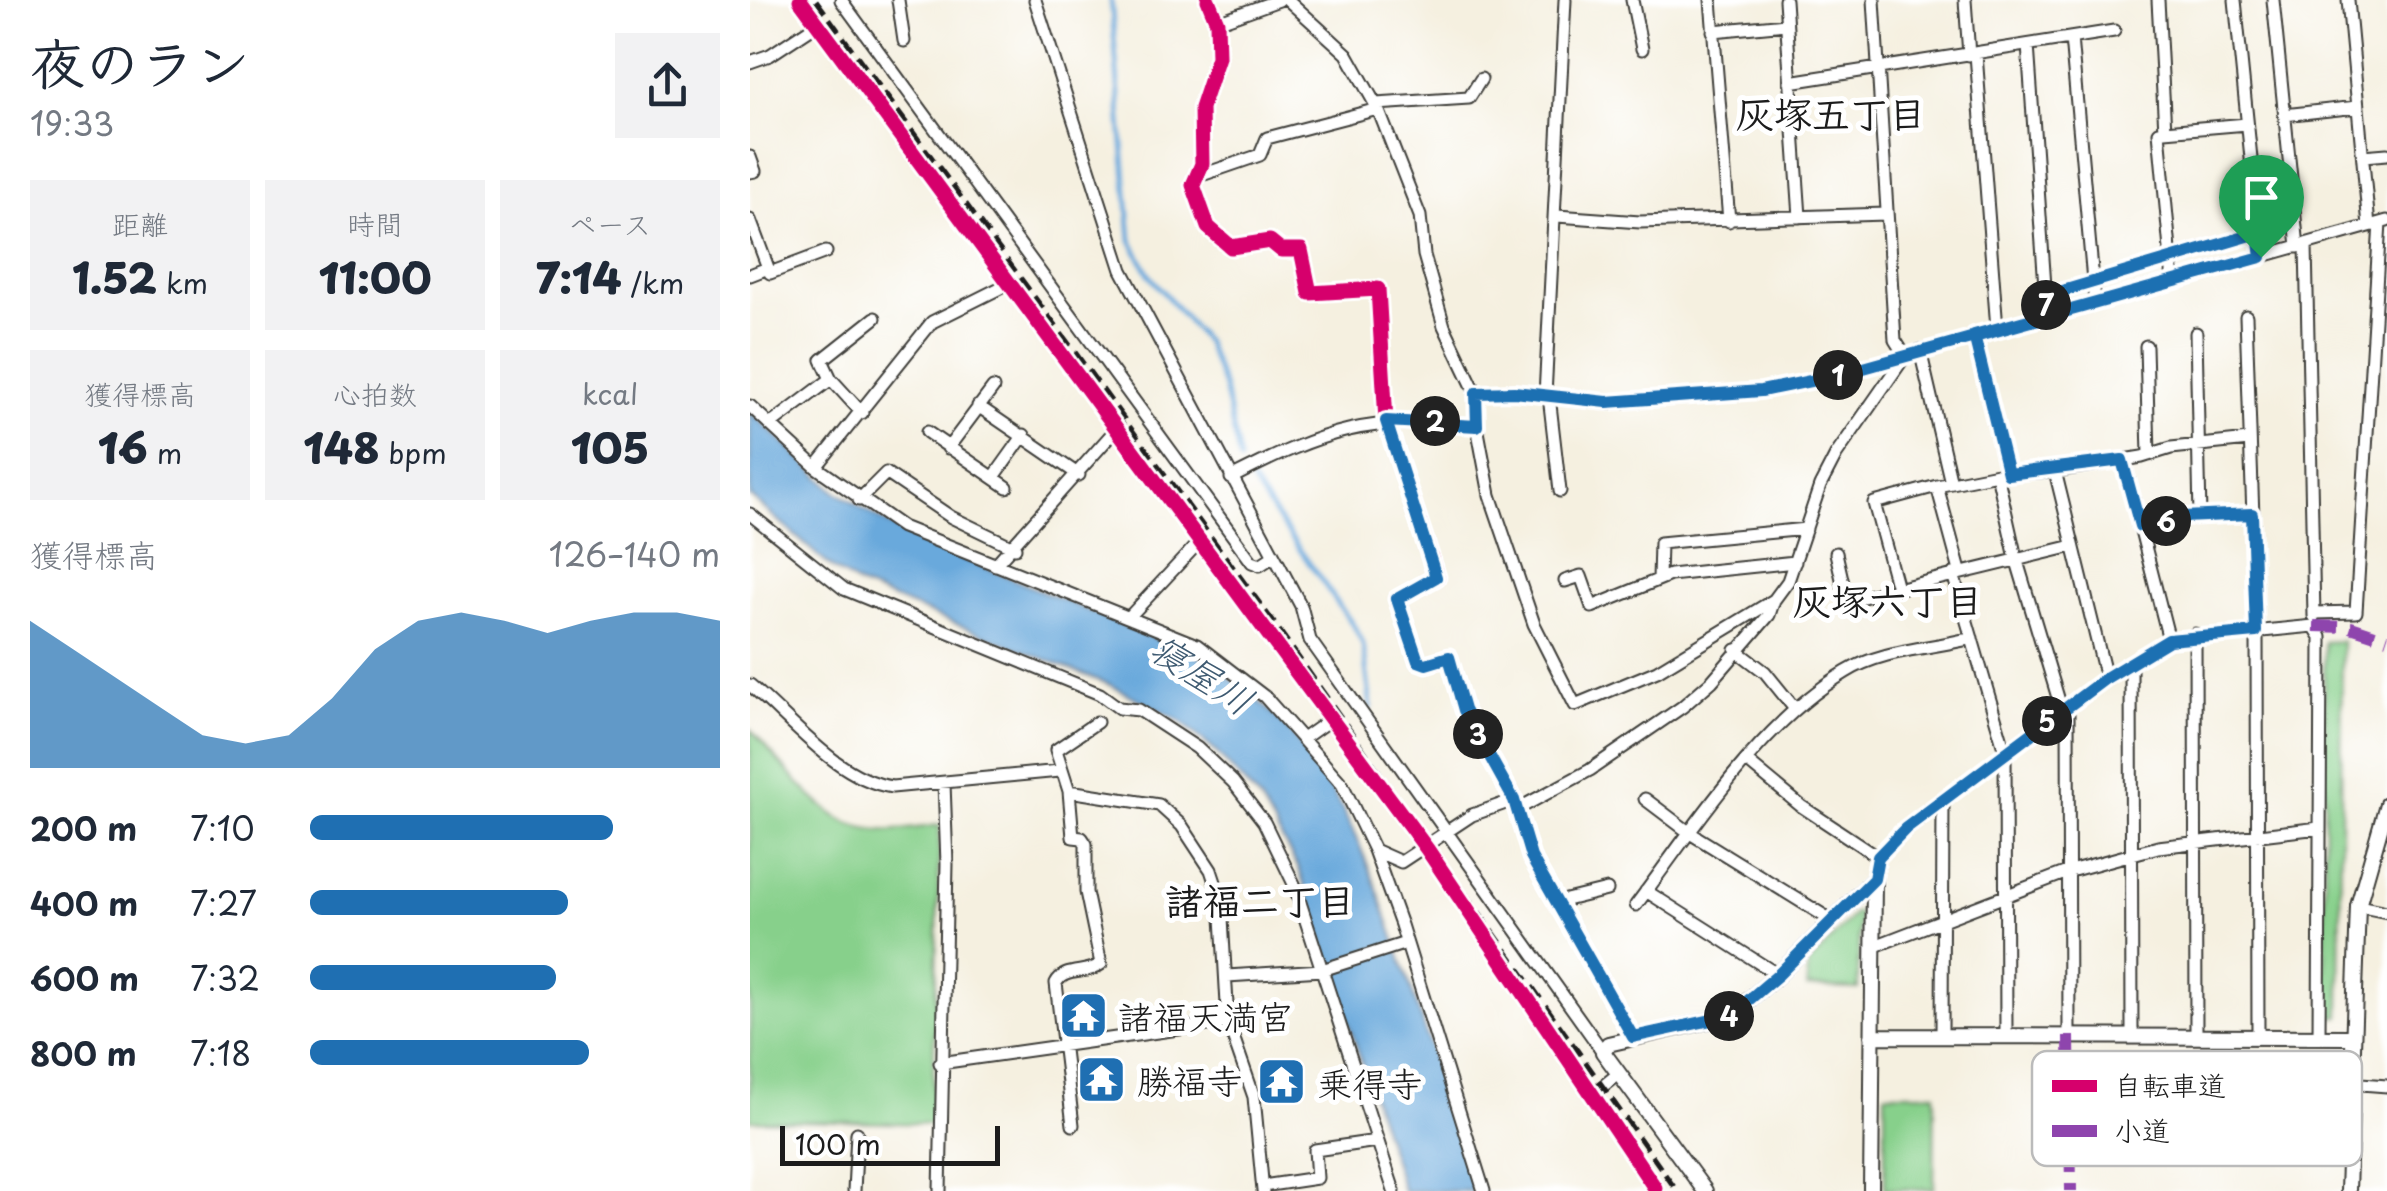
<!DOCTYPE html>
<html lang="ja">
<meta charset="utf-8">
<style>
body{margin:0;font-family:"Playpen Sans","Klee One",sans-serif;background:#f2f2f3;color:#1f2937;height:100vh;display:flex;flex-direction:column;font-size:38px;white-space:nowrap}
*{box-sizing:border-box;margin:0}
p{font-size:32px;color:#747a83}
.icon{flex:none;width:55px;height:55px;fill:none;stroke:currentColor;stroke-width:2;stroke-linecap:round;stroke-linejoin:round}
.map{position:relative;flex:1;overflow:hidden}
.side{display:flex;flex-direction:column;background:#fff;width:750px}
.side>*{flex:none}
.scale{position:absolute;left:30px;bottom:25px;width:220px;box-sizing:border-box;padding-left:10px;border:5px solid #1c1c1c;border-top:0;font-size:28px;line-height:35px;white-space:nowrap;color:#1c1c1c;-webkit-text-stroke:8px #fff;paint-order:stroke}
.pin{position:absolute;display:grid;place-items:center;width:85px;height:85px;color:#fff;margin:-102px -42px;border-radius:50% 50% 50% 0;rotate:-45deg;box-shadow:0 0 10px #0007}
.pin .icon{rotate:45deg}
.km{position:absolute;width:50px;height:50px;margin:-25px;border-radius:50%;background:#222;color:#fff;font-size:28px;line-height:50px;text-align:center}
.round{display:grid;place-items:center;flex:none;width:105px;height:105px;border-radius:0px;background:#f2f2f3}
.headline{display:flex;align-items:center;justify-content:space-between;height:170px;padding:0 30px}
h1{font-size:55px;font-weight:800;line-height:75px}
.metrics{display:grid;grid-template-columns:repeat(3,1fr);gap:15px;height:170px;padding:10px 30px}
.metrics div{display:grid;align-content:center;border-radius:0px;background:#f2f2f3;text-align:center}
.metrics b{font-size:42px;font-weight:800}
.metrics small{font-size:28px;font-weight:400}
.metrics p{font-size:28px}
.chart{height:280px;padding:20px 30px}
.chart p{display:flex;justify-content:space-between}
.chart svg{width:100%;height:180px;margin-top:10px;fill:#1f6fb2;opacity:.7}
ul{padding:0 30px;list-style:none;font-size:32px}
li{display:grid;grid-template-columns:160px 120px 1fr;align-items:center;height:75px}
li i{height:25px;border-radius:12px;background:#1f6fb2}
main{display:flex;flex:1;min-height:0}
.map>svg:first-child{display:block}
</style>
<main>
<section class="side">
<div class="headline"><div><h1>夜のラン</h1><p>19:33</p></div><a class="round"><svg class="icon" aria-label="share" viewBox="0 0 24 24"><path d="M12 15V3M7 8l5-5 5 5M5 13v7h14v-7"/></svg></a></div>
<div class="metrics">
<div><p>距離</p><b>1.52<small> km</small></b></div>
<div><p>時間</p><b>11:00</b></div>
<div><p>ペース</p><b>7:14<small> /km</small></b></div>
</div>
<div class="metrics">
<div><p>獲得標高</p><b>16<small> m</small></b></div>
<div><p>心拍数</p><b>148<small> bpm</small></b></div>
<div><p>kcal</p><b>105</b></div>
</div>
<div class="chart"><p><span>獲得標高</span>126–140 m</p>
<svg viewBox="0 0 160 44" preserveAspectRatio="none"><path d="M0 44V8L10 15L20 22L30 29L40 36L50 38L60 36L70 27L80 15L90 8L100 6L110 8L120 11L130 8L140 6L150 6L160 8V44z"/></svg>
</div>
<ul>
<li><b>200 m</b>7:10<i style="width:74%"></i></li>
<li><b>400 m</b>7:27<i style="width:63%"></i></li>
<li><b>600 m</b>7:32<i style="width:60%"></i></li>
<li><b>800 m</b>7:18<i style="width:68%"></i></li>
</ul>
</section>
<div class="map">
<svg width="1637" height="1191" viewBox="0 0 1637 1191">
<rect width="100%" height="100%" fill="#fff"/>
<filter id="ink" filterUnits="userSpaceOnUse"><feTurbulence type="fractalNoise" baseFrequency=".01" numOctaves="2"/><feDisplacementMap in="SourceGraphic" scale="20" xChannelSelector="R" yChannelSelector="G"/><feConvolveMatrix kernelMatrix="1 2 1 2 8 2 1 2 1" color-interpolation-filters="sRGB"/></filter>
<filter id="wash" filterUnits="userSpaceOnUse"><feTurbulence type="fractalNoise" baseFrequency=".0048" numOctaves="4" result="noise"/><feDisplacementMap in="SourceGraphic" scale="40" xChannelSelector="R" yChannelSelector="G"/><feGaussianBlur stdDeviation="2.25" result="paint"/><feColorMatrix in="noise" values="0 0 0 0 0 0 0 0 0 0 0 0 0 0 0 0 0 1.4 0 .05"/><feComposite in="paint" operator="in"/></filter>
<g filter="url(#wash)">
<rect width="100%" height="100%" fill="#f5f0e0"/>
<!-- green -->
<path fill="#87d08b" stroke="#527654" stroke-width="2.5" d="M 1592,641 L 1590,1016 L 1575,1017 L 1574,642 Z
M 0,729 C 26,756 69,814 104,825 C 131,835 162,828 190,825 L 182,1124 L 0,1120 Z
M 1105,913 L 1109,913 L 1108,989 L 1057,987 L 1058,965 Z
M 1135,1093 L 1185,1093 L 1184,1189 L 1135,1189 Z"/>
<!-- water -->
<path fill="#69a9dc" stroke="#42627c" stroke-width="2.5" d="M 0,411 L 85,491 L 151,532 L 447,656 C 577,734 611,838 656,973 C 680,1045 703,1118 726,1191 L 653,1191 L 549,869 L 510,801 L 465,751 L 430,721 L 360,685 L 110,586 L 83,569 L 0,496 Z"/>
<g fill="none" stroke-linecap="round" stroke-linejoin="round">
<!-- stream -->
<path stroke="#69a9dc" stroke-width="5" d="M 361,0 L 381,240 L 400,276 L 456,343 L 474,388 L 490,461
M 502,482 L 605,628 L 613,644 L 621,707"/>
</g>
</g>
<g filter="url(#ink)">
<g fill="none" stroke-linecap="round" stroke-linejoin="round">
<defs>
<path id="minor" d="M 50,0 L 677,849 L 905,1188
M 91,0 L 502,562 L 510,565 L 524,556
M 148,0 L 154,41
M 285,0 L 372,270 L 551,606 L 560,640 L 853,1052
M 458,0 L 467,22 L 468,57 L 451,108 L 452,164 L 443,185 L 458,227 L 481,247 L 520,241 L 531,250 L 551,250 L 560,293 L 628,289 L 636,421 L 687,577 L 647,599 L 668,661 L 676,664 L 699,657 L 714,710 L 764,800 L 781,857 L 883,1037
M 538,0 L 597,54 L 628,109 L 670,216 L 674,255 L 694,326 L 726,393 L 727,426 L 740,495 L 784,624 L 825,705 L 907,671 L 1024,600 L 1038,581 L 1070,486 L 1086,455 L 1155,356
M 882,0 L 892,49
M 961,0 L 979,221
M 1035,0 L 1050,217
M 1124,0 L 1145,340 L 1155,356
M 1215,0 L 1219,55
M 1408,0 L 1415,131 L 1409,132 L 1423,282
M 1485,0 L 1511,257
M 1523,0 L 1548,247
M 1598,0 L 1619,226
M 467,22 L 529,0
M 963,31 L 1036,24
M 1321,38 L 1345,303
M 1278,45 L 1297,315
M 1226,54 L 1247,329
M 0,62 L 20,55 L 67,24
M 1040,82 L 1364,31
M 626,104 L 719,98 L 731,79
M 1534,115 L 1607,107
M 1415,131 L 1497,124
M 1613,156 L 1637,154
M 0,157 L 5,171 L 0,172
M 446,177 L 510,155 L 517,138 L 628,109
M 807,216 L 890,222 L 1136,214
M 0,220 L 20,273 L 76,252
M 1556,245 L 1564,616
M 0,275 L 18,268
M 1296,296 L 1508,233
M 1496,316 L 1507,632 L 1508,1037
M 1446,333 L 1450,517
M 1224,335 L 1257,474
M 1396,346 L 1399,455
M 1170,350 L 1201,483
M 726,393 L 764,392 L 857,403 L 1011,391 L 1085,376 L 1637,221
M 795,396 L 815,0
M 799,396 L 810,491
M 0,406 L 66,467 L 152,527 L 447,645 L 515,697 L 592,784 L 624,850 L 651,925 L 734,1191
M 228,406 L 329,475
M 112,413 L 81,379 L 72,360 L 125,318
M 20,425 L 81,379
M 177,432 L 257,487
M 198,448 L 243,388
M 1373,460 L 1419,640
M 66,467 L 182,322 L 262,282
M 1305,471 L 1356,678
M 1247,474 L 1266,558 L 1312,711
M 244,477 L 274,435
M 481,478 C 574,430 621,415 727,426
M 109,500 L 136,473 L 201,517 L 265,548
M 0,514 L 94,589 L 350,694 L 369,708 L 389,710 L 447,748 L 483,782 L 514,822 L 544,884 L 644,1191
M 1390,526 L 1433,517 L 1503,515
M 1086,553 L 1097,601 L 1323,546
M 245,565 L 369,426
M 1210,571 L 1187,486 L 1247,474 L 1305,471 L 1392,457 L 1421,448 L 1499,440
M 1203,574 L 1255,751 L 1256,1036
M 909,579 L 910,543 L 1056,529
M 815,581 L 831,576 L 842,607 L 920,575 L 1045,562
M 1147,588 L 1124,503 L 1187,486
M 1564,613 L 1606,612 L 1630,223
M 380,616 L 450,541
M 1445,634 L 1446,1036
M 986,650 L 1015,672 L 1045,709
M 1381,663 L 1382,1036
M 0,685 C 41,719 87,779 142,787 L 310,771
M 1318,706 L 1319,1036
M 554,738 L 578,721
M 998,762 L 1051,806 L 1128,857
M 319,791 L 409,805 L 432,826 L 461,870 L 471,900 L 478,1022 L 504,1097 L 513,1191
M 895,799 L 940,833 L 1081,920
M 766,810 L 840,770 L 932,707 L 962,681 L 1019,615 L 1024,600
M 624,850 L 651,862 L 722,815 L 764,800
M 1124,879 L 1128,857 L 1156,828 L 1356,678 L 1419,640 L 1564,626 L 1571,637 L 1569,1037
M 896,891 L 1028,975
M 808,902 L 857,890
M 886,905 C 946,825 1009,724 1096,672 C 1133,649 1180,649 1222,638
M 1608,906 L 1637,912
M 1125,946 L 1320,871 L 1408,847 L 1569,828
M 477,976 L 572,970 L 656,943
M 1192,1036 L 1193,800
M 190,1063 L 478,1022
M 1598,1083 L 1637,1086
M 842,1095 L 868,1074
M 323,1125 L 306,983 C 314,967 337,975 351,964 L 336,892 L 336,844 L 332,838 L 323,837 L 319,791 L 306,750 L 347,722
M 513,1186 L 567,1178 L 565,1150 L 627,1141
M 104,1191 L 107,1133
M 190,1191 L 197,864 L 194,783"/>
<path id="tertiary" d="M 1122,1036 L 1601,1037
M 955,1191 L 853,1052 L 858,1044 L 980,1016 L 1028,975 L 1124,879
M 1121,1191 L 1124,879
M 1598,1191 L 1608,906 L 1637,804"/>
</defs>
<!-- minor casing -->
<use href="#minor" stroke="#3d3c39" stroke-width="15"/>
<!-- tertiary casing -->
<use href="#tertiary" stroke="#3d3c39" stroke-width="18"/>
<!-- minor -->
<use href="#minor" stroke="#fff" stroke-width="11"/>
<!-- tertiary -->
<use href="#tertiary" stroke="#fff" stroke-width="14"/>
<!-- rail -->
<path stroke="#1c1c1c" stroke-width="5" stroke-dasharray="15 8" stroke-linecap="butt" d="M 66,0 L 522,620 L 927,1191"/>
<!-- quiet -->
<path stroke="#8e44ad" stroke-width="12" stroke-dasharray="25 12" stroke-linecap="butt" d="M 1564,626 L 1601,627 L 1637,639
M 1319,1036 L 1321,1191"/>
<defs>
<path id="cycleway" d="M 50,0 L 677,849 L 905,1188
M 458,0 L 467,22 L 468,57 L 451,108 L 452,164 L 443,185 L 458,227 L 481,247 L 520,241 L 531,250 L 551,250 L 560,293 L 628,289 L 636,421 L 687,577 L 647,599 L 668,661 L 676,664 L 699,657 L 714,710 L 764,800 L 781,857 L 883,1037"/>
</defs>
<!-- cycleway casing -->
<use href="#cycleway" stroke="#fff" stroke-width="21"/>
<!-- cycleway -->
<use href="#cycleway" stroke="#d6006c" stroke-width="15"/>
</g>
</g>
<g fill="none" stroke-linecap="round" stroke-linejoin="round" filter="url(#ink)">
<defs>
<path id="route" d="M 1511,257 L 1085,376 L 1011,391 L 857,402 L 764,392 L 726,393 L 727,426 L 636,421 L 686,577 L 647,599 L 668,661 L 676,664 L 699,657 L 714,710 L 764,800 L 781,857 L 883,1037 L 980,1016 L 1028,975 L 1124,879 L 1128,857 L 1156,828 L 1356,678 L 1419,640 L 1506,632 L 1502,514 L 1433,517 L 1390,526 L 1372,460 L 1258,474 L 1224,335 L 1297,315 L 1296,296 L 1508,233 L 1511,257"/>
</defs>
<!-- route casing -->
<use href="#route" stroke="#fff" stroke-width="20"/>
<!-- route -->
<use href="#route" stroke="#1f6fb2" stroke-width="12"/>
</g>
<!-- icons -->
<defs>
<symbol id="temple-square" viewBox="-11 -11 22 22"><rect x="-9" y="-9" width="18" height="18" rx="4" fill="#1f6fb2" stroke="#fff"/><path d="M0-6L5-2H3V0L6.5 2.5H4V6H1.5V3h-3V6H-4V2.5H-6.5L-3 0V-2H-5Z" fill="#fff"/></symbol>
</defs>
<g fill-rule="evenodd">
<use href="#temple-square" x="306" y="988" width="55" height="55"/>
<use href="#temple-square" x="324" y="1052" width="55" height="55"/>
<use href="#temple-square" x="504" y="1054" width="55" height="55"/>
</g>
<g text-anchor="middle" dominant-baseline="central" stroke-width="10" stroke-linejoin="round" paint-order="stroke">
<!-- poi labels -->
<g font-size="35" fill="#1c1c1c" stroke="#fff" text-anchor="start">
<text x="368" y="1015">諸福天満宮</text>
<text x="387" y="1079">勝福寺</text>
<text x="567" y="1082">乗得寺</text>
</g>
<!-- neighbourhood labels -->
<g font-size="38" font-weight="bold" fill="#1c1c1c" stroke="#fff">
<text x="1081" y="112">灰塚五丁目</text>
<text x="1138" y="599">灰塚六丁目</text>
<text x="510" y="899">諸福二丁目</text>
</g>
<!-- water labels -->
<g font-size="38" font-style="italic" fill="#3f5b72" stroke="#fff">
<text transform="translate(453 673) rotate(33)">寝屋川</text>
</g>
</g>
<!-- legend -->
<rect x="1282" y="1051" width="330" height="115" rx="15" fill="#fff" stroke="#bbb" stroke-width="2.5"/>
<rect x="1302" y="1080" width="45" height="12" fill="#d6006c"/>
<rect x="1302" y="1125" width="45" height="12" fill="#8e44ad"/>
<g font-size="28" fill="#1c1c1c">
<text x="1364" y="1096">自転車道</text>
<text x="1364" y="1141">小道</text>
</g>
</svg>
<div class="scale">100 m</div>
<div class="pin" style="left:1511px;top:257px;background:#1e9e55"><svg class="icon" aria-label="arrive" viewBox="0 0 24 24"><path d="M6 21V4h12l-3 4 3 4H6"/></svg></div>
<b class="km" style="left:1088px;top:375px">1</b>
<b class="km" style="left:685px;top:421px">2</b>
<b class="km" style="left:728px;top:734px">3</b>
<b class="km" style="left:979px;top:1016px">4</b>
<b class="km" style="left:1297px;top:721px">5</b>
<b class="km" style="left:1416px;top:521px">6</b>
<b class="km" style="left:1296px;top:305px">7</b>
</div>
</main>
